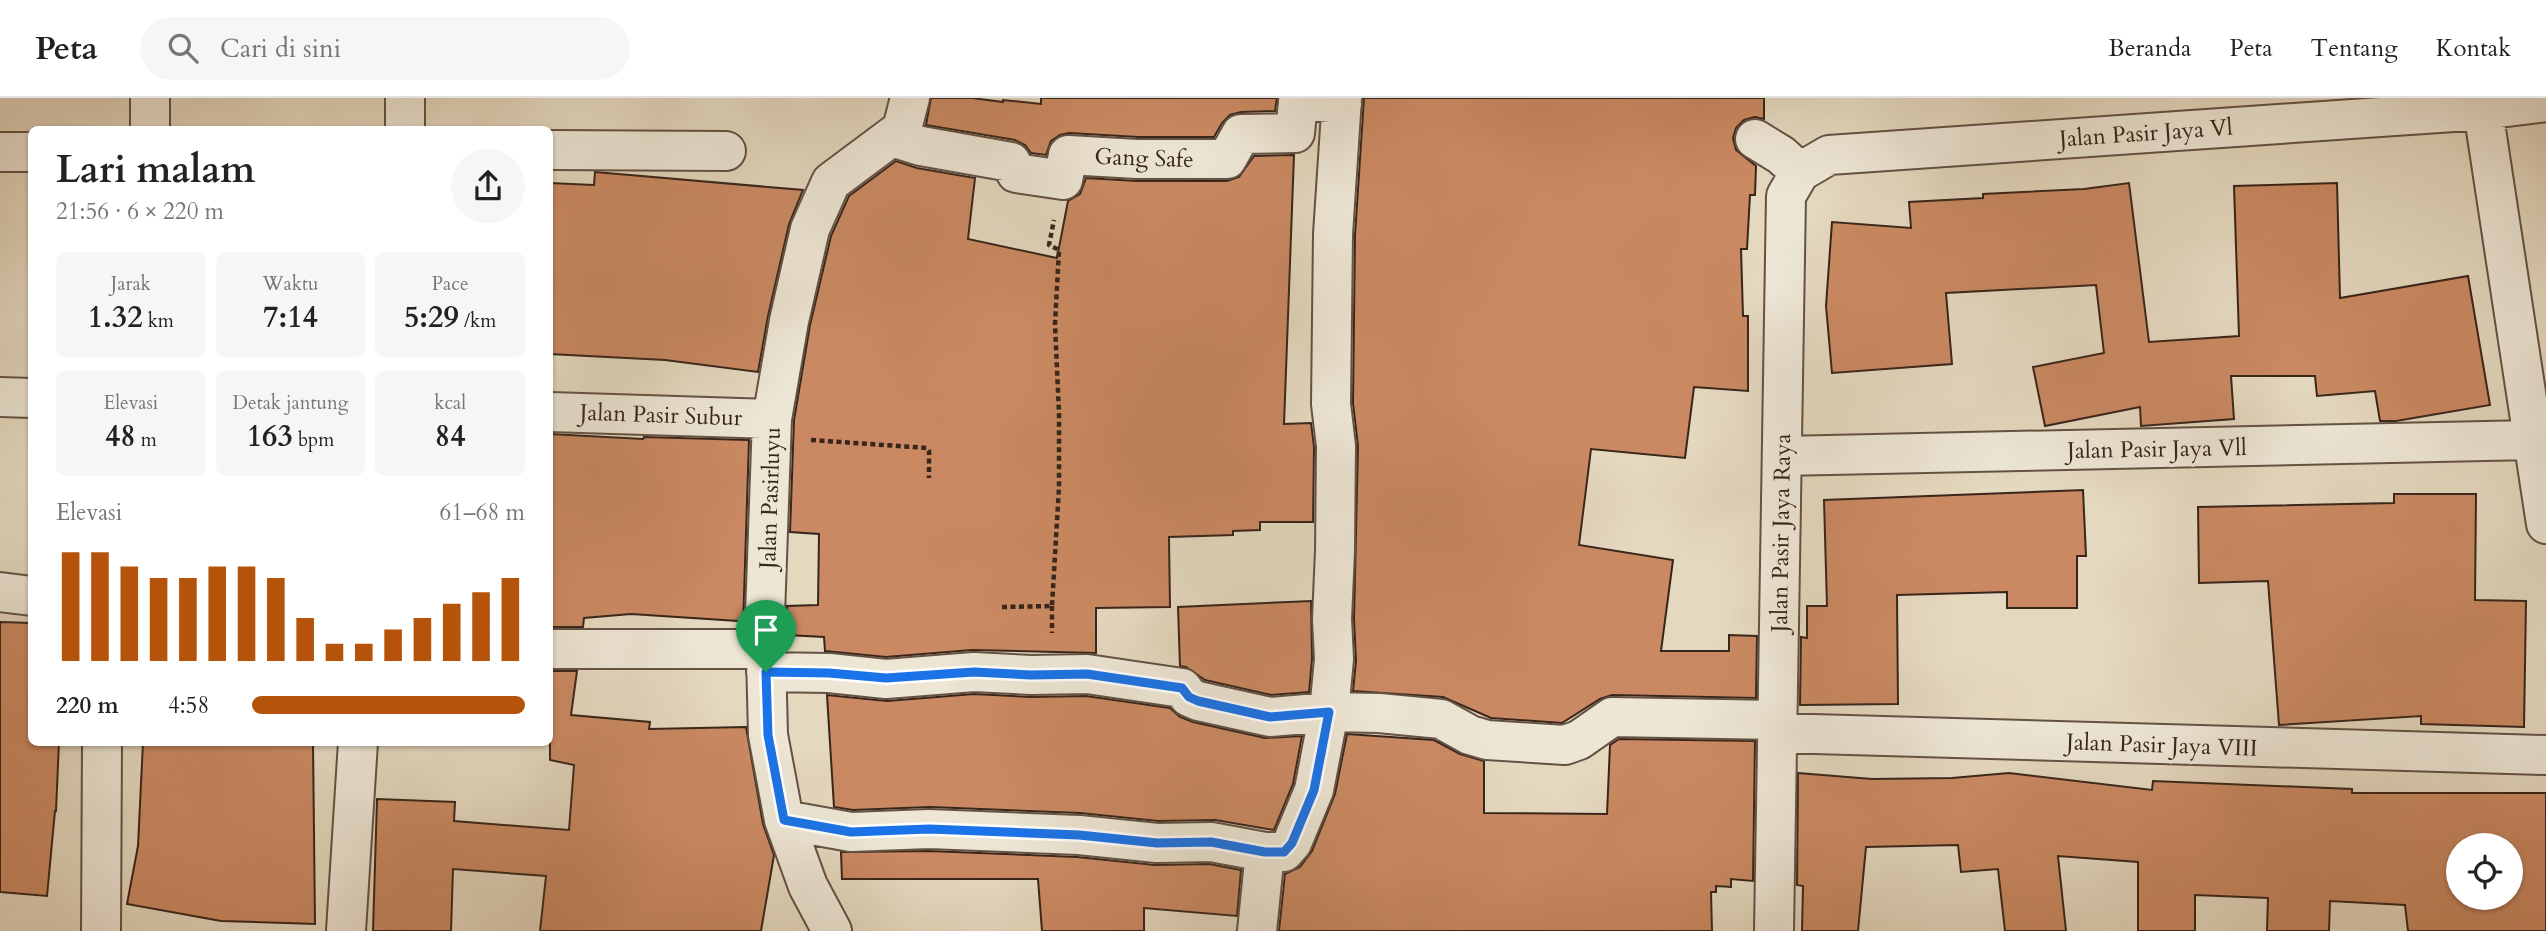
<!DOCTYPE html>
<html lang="id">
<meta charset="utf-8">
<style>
body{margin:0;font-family:Cardo,serif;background:#f6f6f6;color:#222;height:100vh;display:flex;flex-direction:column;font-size:26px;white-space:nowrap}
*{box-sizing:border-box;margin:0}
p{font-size:23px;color:#767676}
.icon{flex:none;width:38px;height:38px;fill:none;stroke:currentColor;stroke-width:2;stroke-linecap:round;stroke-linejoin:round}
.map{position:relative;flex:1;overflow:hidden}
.side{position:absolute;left:28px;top:28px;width:525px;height:620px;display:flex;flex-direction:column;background:#fff;border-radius:10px;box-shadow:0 2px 5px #0004}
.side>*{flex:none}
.fabs{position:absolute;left:2446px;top:735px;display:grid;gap:14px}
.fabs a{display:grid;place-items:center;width:77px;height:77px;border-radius:50%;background:#fff;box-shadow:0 2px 5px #0004;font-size:35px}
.pin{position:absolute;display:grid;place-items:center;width:60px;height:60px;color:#fff;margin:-72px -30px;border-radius:50% 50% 50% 0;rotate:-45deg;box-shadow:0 0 7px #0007}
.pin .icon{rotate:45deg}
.round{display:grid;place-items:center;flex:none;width:74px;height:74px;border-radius:37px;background:#f6f6f6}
.headline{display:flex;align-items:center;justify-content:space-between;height:119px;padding:0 28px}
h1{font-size:38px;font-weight:700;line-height:52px}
.stats{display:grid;grid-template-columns:repeat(3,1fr);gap:10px;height:119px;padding:7px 28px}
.stats div{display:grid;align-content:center;border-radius:10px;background:#f6f6f6;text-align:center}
.stats b{font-size:30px;font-weight:700}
.stats small{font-size:19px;font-weight:400}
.stats p{font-size:19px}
.chart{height:196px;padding:14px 28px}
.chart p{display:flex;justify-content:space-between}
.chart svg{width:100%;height:126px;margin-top:7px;stroke:#b45309;stroke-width:6}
ul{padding:0 28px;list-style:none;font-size:23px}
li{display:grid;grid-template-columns:112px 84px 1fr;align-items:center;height:52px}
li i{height:18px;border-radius:9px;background:#b45309}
header{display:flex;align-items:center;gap:42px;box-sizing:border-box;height:98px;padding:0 35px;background:#fff;border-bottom:2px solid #e0e0e0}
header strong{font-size:33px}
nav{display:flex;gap:38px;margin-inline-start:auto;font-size:24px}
.search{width:490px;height:63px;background:#f6f6f6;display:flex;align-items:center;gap:18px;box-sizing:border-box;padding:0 24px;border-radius:38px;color:#767676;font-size:26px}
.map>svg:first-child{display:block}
</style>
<header>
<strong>Peta</strong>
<div class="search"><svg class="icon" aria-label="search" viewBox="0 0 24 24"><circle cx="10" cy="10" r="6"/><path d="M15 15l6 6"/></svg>Cari di sini</div>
<nav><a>Beranda</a><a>Peta</a><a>Tentang</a><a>Kontak</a></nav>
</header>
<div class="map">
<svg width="2546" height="833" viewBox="0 0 2546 833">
<rect width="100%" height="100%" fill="#e4d8bf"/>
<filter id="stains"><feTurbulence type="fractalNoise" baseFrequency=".00286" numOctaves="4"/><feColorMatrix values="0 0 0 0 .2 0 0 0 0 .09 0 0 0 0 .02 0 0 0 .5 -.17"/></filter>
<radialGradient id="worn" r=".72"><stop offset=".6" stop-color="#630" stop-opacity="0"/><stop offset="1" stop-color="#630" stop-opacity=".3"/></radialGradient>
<!-- building -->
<path fill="#ca8962" stroke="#38251b" stroke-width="2" fill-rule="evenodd" d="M 931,0 L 972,0 L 1003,4 L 1003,2 L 1041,6 L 1041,0 L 1277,0 L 1275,13 L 1241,14 L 1230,17 L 1222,25 L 1214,39 L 1138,39 L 1069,35 L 1060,37 L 1051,43 L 1046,57 L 1031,55 L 1025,47 L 1015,42 L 926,27 Z
M 1364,0 L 1764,0 L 1764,21 L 1755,19 L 1744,22 L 1736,30 L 1733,40 L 1736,52 L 1756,68 L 1755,97 L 1750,97 L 1747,151 L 1741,151 L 1743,218 L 1748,218 L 1748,293 L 1694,289 L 1685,360 L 1591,351 L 1579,447 L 1673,462 L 1661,553 L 1729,553 L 1729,537 L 1757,538 L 1756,600 L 1612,597 L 1600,601 L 1562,625 L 1491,620 L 1443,599 L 1353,593 L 1356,563 L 1354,521 L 1358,348 L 1353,305 L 1355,137 Z
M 1294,57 L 1284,326 L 1311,325 L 1314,349 L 1313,424 L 1260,424 L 1260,432 L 1233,433 L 1233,437 L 1169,439 L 1170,509 L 1096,510 L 1096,555 L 972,552 L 886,559 L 825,553 L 824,539 L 787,537 L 787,508 L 818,507 L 819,436 L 790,434 L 794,322 L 810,227 L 831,138 L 849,98 L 896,63 L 917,70 L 975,80 L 968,141 L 1057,160 L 1068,103 L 1080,96 L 1086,80 L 1137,83 L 1227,83 L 1239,79 L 1254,58 Z
M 595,74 L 803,92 L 789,126 L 768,218 L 758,274 L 665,262 L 550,256 L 550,85 L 594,87 Z
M 2129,85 L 2149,244 L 2239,238 L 2234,88 L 2337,85 L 2340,200 L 2468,178 L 2490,307 L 2396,323 L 2380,323 L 2375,293 L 2317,298 L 2315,278 L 2231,278 L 2234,321 L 2141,328 L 2140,309 L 2045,328 L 2033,269 L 2104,255 L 2096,187 L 1946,195 L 1952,266 L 1832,275 L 1826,208 L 1832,124 L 1911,130 L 1909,104 L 1983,100 L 1983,96 L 2084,91 Z
M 550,336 L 643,341 L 644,339 L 749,342 L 743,529 L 738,529 L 738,523 L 631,516 L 584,520 L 583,529 L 550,529 Z
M 2083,392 L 2086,458 L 2077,458 L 2077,510 L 2007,510 L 2007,494 L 1897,497 L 1898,606 L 1800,607 L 1801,539 L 1807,540 L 1807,508 L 1827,508 L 1824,402 Z
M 2394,396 L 2476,396 L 2475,502 L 2526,503 L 2524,629 L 2421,626 L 2421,618 L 2279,627 L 2268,483 L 2199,485 L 2198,409 L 2394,405 Z
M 1311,503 L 1312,561 L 1309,594 L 1271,597 L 1205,582 L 1186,569 L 1180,568 L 1178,509 Z
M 0,524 L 32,525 L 32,644 L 59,644 L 56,713 L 55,713 L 47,798 L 0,794 Z
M 550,573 L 577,573 L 571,617 L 650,624 L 649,631 L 746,629 L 763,726 L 774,757 L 761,833 L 540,833 L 546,778 L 453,771 L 451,833 L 373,833 L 377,701 L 455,704 L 454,723 L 569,732 L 574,667 L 550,662 Z
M 974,596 L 1030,599 L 1086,598 L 1170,610 L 1180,619 L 1193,624 L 1265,640 L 1302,638 L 1293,686 L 1274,732 L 1215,722 L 1158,723 L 1080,715 L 930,709 L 853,712 L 834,709 L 827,597 L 887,603 Z
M 1347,636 L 1434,642 L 1460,656 L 1484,663 L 1484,715 L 1607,716 L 1610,647 L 1619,641 L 1755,643 L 1753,783 L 1731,781 L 1731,789 L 1716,788 L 1716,794 L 1711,794 L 1712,833 L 1279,833 L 1285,776 L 1300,769 L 1312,753 L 1335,696 Z
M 143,644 L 313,644 L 315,826 L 221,823 L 127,806 L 138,748 Z
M 1798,675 L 1872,681 L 1952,680 L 2009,675 L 2152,692 L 2153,683 L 2352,691 L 2352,695 L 2546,695 L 2546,833 L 2408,833 L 2405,807 L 2330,803 L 2329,833 L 2267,833 L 2268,800 L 2195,797 L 2195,833 L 2138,833 L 2138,764 L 2058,758 L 2066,833 L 2005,833 L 1998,771 L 1961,774 L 1958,747 L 1866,749 L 1858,833 L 1802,833 L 1803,788 L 1797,787 ZM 2459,747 L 2511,747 L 2511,800 L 2459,800 Z
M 929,753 L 1077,759 L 1155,767 L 1209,766 L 1241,772 L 1237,818 L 1144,810 L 1144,833 L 1042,833 L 1038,781 L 842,781 L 841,754 Z"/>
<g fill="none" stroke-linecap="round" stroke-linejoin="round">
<defs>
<path id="minor" d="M 405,0 L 405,32
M 2483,12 L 2546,426
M 150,32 L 150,0
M 892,39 L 921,48 L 1011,64 L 1016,75 L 1063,82 L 1068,57 L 1137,61 L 1227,61 L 1241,36 L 1295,35 L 1298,4 L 1301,2 L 1342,6
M 1755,41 L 1781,57 L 1800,74
M 550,52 L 726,53
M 0,54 L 32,54
M 0,299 L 32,300
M 550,314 L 772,321
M 1782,358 L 2532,342
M 0,494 L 32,498
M 550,551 L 766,551
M 766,574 L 829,575 L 886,581 L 974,574 L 1031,577 L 1087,576 L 1182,590 L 1189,599 L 1198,603 L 1270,619 L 1329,614 L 1379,615 L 1441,621 L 1470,637 L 1487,642 L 1565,647 L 1579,642 L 1612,619 L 1777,622
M 1777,635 L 2546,657
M 784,722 L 851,734 L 929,731 L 1079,737 L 1157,745 L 1211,744 L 1265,754
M 101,833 L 102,644
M 346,833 L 358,644
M 832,833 L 808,788 L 784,722 L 768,637 L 765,517 L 772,321 L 789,223 L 810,131 L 831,84 L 902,31 L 910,0
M 1257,833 L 1265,754 L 1284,754 L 1292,745 L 1314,692 L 1329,614 L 1334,561 L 1332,521 L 1335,453 L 1336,348 L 1331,306 L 1333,136 L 1342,0
M 1774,833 L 1786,98 L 1800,74 L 1829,57 L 2483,12 L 2546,4"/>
</defs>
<!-- minor casing -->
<use href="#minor" stroke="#635244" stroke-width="42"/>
<!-- path -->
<path stroke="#38251b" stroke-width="4.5" stroke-dasharray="5 3.5" stroke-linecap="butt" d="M 811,342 L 927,350 L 929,353 L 929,380
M 1052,508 L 1052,535
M 1002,509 L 1052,508 L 1059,389 L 1059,316 L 1055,226 L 1059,152 L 1049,147 L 1054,122"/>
<!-- minor -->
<use href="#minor" stroke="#ede6d5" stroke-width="38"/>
</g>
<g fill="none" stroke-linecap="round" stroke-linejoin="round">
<defs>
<path id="route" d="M 766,574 L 829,575 L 886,580 L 974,574 L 1031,577 L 1087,576 L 1182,590 L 1189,599 L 1198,603 L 1270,619 L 1329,614 L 1314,692 L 1292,745 L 1284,754 L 1265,754 L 1211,744 L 1157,745 L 1079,737 L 929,731 L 851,734 L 784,722 L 768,637 Z"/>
</defs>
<!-- route casing -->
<use href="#route" stroke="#fff" stroke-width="14"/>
<!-- route -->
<use href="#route" stroke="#1a73e8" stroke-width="9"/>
</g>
<g text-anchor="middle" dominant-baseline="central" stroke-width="7" stroke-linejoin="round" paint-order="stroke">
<!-- street labels -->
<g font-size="23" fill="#38251b" stroke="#ede6d5">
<text transform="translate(2146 35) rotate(-4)">Jalan Pasir Jaya Vl</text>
<text transform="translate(1144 60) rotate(2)">Gang Safe</text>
<text transform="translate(661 317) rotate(2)">Jalan Pasir Subur</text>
<text transform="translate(2157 351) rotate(-1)">Jalan Pasir Jaya Vll</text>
<text transform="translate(770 400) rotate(-88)">Jalan Pasirluyu</text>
<text transform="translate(1781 435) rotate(-89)">Jalan Pasir Jaya Raya</text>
<text transform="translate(2162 647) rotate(2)">Jalan Pasir Jaya VIII</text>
</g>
</g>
<rect width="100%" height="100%" filter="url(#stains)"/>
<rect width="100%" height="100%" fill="url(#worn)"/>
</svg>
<div class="fabs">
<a><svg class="icon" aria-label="locate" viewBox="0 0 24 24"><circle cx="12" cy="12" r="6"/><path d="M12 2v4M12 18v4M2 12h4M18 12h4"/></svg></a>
</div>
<div class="pin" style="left:766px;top:574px;background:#1e9e55"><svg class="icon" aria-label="arrive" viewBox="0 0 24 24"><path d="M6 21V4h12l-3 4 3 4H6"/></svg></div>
<section class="side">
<div class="headline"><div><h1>Lari malam</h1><p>21:56 · 6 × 220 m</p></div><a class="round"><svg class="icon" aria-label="share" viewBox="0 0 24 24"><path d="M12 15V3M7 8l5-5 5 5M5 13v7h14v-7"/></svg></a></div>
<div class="stats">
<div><p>Jarak</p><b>1.32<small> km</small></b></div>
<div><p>Waktu</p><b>7:14</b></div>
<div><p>Pace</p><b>5:29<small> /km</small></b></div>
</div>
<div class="stats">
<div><p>Elevasi</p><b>48<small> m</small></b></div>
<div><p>Detak jantung</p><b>163<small> bpm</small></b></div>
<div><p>kcal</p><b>84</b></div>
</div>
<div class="chart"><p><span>Elevasi</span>61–68 m</p>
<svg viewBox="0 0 160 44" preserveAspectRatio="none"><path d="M5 44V6M15 44V6M25 44V11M35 44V15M45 44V15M55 44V11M65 44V11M75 44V15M85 44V29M95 44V38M105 44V38M115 44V33M125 44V29M135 44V24M145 44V20M155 44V15"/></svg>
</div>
<ul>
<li><b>220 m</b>4:58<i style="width:100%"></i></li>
</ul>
</section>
</div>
